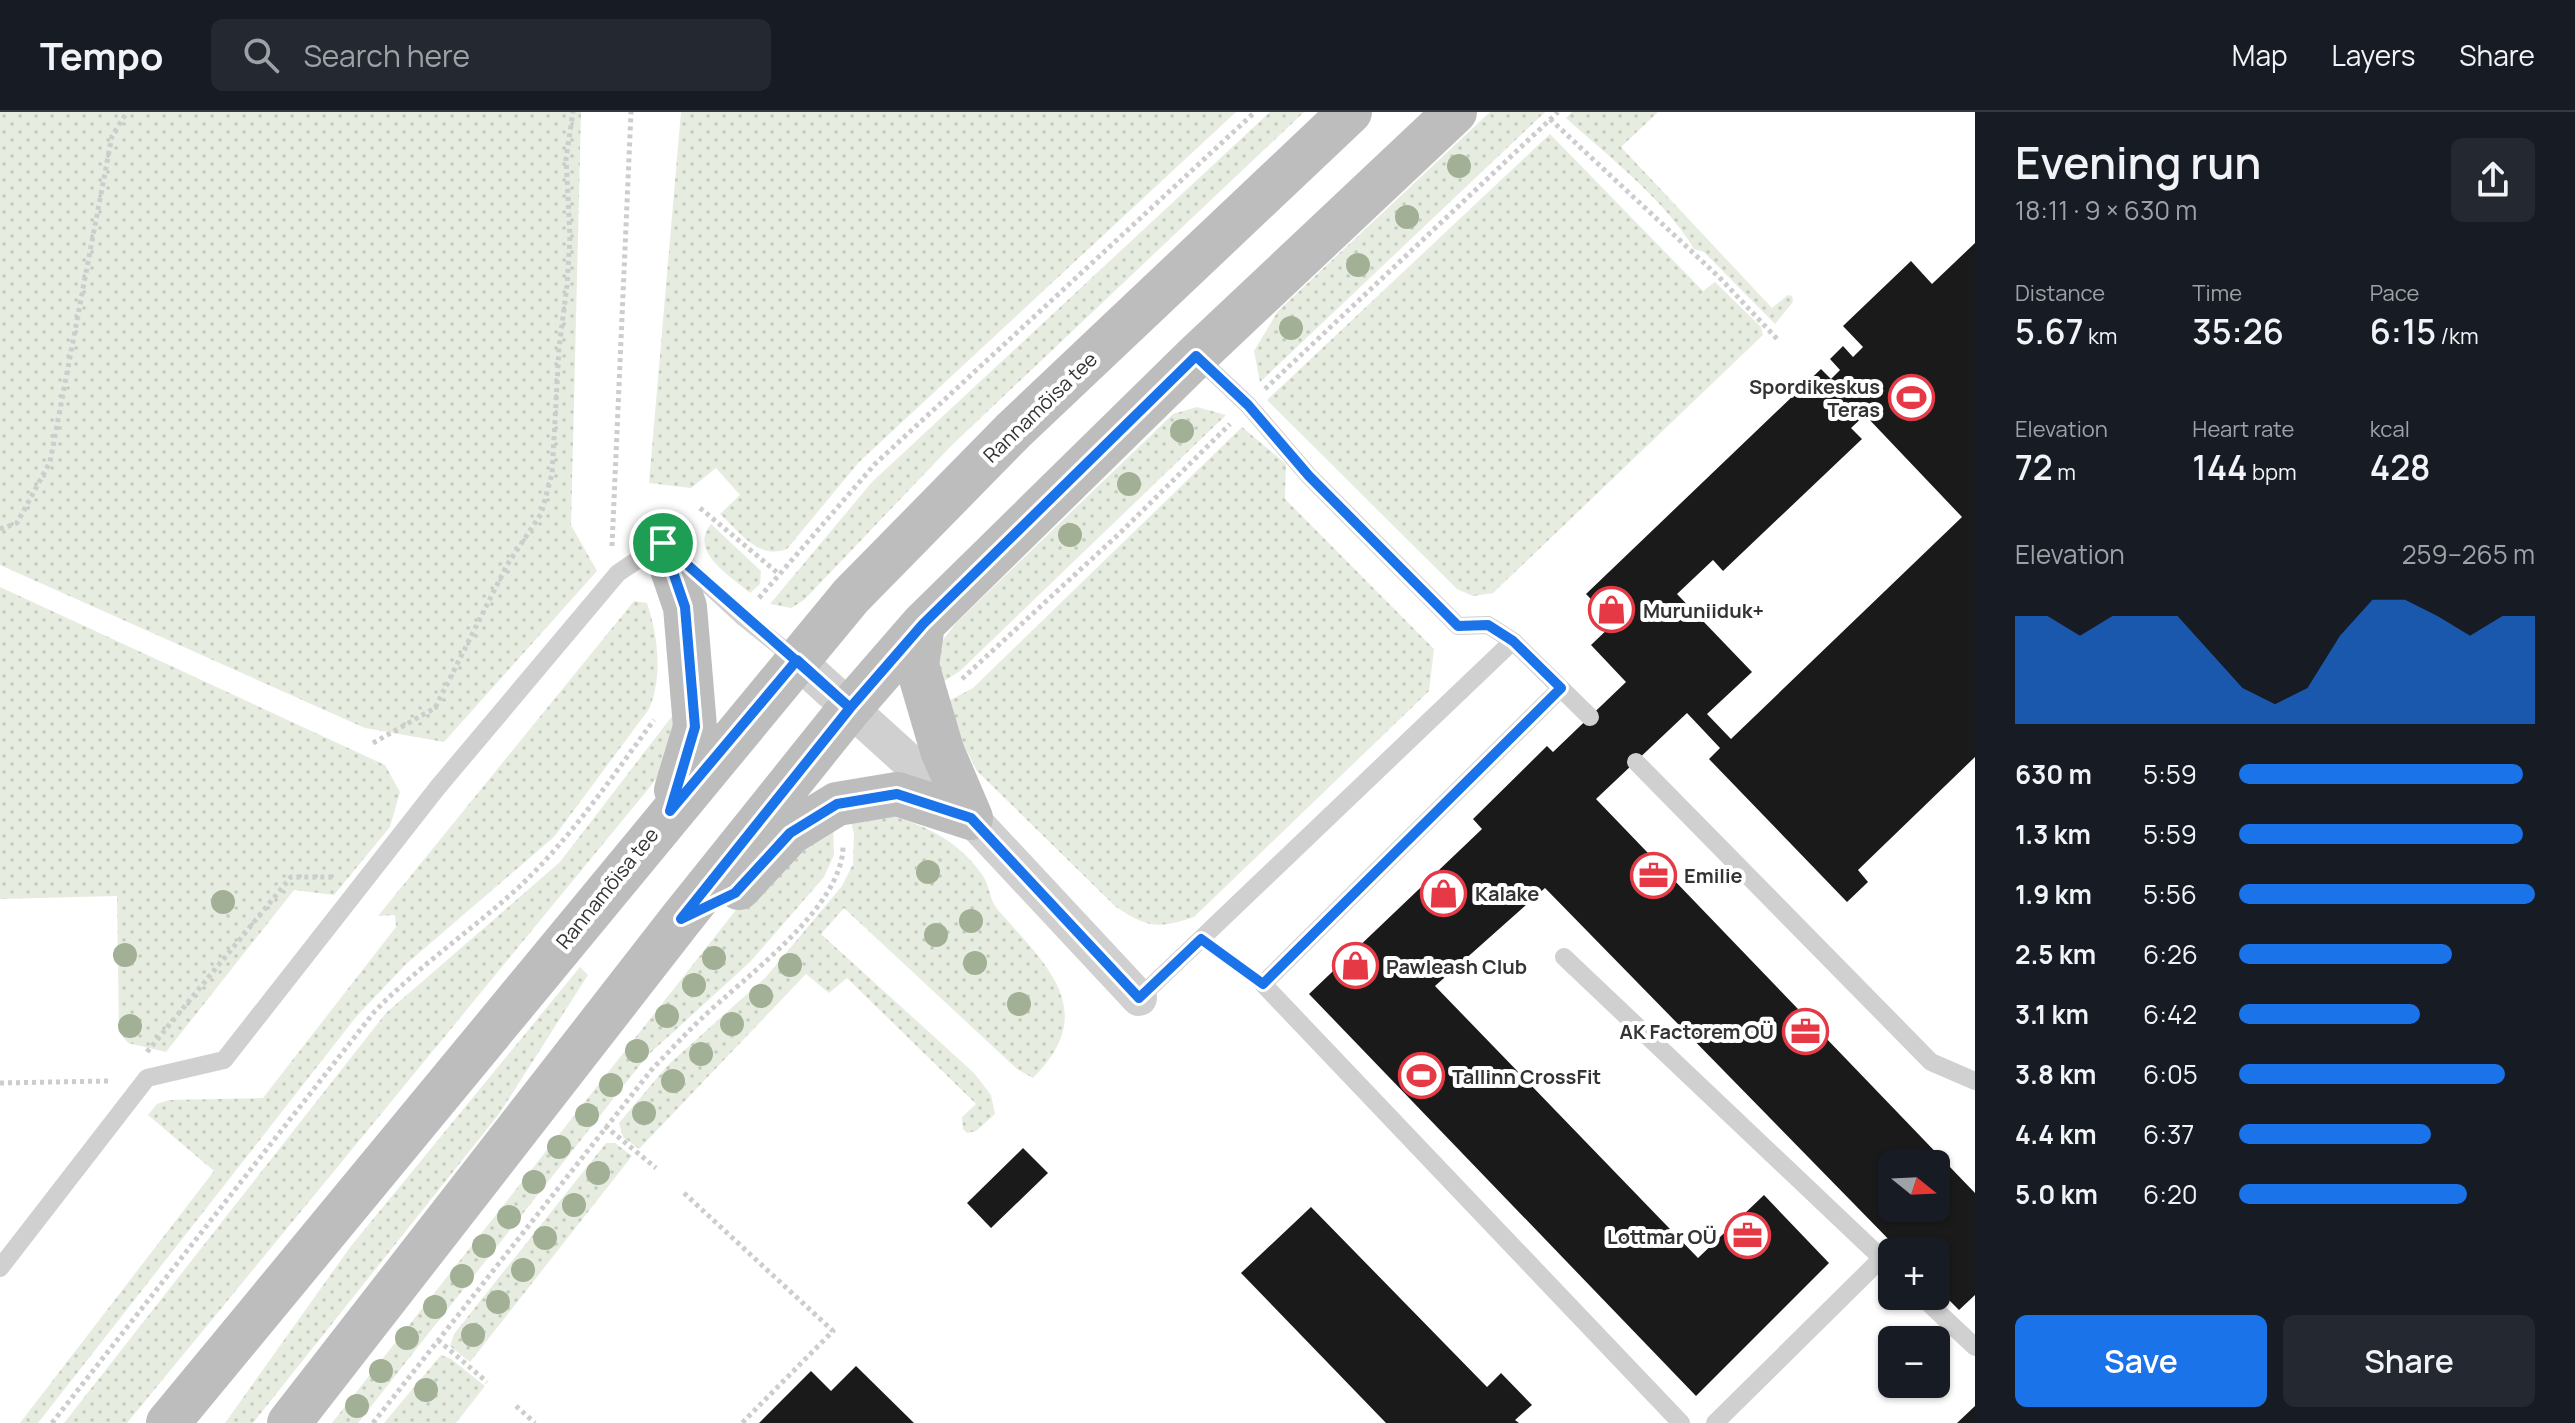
<!DOCTYPE html>
<meta charset="utf-8">
<style>
body{margin:0;font-family:Manrope,sans-serif;background:#242831;color:#f1f3f6;height:100vh;display:flex;flex-direction:column;font-size:30px;white-space:nowrap}
*{box-sizing:border-box;margin:0}
p{font-size:26px;color:#9ea1a6}
.icon{flex:none;width:44px;height:44px;fill:none;stroke:currentColor;stroke-width:2;stroke-linecap:round;stroke-linejoin:round}
.map{position:relative;flex:1;overflow:hidden}
.panel{display:flex;flex-direction:column;background:#171b24;width:600px}
.panel>*{flex:none}
.needle{width:52px;rotate:108deg}
.fabs{position:absolute;left:1878px;top:1038px;display:grid;gap:16px}
.fabs a{display:grid;place-items:center;width:72px;height:72px;border-radius:12px;background:#171b24;box-shadow:0 2px 6px #0004;font-size:40px}
.pin{position:absolute;display:grid;place-items:center;width:68px;height:68px;color:#fff;margin:-34px;border:4px solid #fff;border-radius:50%;box-shadow:0 2px 8px #0007}
.round{display:grid;place-items:center;flex:none;width:84px;height:84px;border-radius:12px;background:#242831}
.overview{display:flex;align-items:center;justify-content:space-between;height:136px;padding:0 40px}
h1{font-size:44px;font-weight:600;line-height:60px}
.stats{display:grid;grid-template-columns:repeat(3,1fr);gap:12px;height:136px;padding:8px 40px}
.stats div{display:grid;align-content:center}
.stats b{font-size:34px;font-weight:600}
.stats small{font-size:22px;font-weight:400}
.stats p{font-size:22px}
.chart{height:224px;padding:16px 40px}
.chart p{display:flex;justify-content:space-between}
.chart svg{width:100%;height:144px;margin-top:8px;fill:#1a73e8;opacity:.7}
.cta{display:flex;gap:16px;margin-top:auto;padding:16px 40px}
.cta a{flex:1;height:92px;border-radius:12px;background:#1a73e8;color:#fff;font-size:32px;font-weight:600;line-height:92px;text-align:center}
.cta a+a{background:#242831;color:#f1f3f6}
ul{padding:0 40px;list-style:none;font-size:26px}
li{display:grid;grid-template-columns:128px 96px 1fr;align-items:center;height:60px}
li i{height:20px;border-radius:10px;background:#1a73e8}
header{display:flex;align-items:center;gap:48px;box-sizing:border-box;height:112px;padding:0 40px;background:#171b24;border-bottom:2px solid #363941}
header strong{font-size:38px}
nav{display:flex;gap:44px;margin-inline-start:auto;font-size:28px}
.search{width:560px;height:72px;background:#242831;display:flex;align-items:center;gap:20px;box-sizing:border-box;padding:0 28px;border-radius:12px;color:#9ea1a6;font-size:30px}
main{display:flex;flex:1;min-height:0}
.map>svg:first-child{display:block}
</style>
<header>
<strong>Tempo</strong>
<div class="search"><svg class="icon" aria-label="search" viewBox="0 0 24 24"><circle cx="10" cy="10" r="6"/><path d="M15 15l6 6"/></svg>Search here</div>
<nav><a>Map</a><a>Layers</a><a>Share</a></nav>
</header>
<main>
<div class="map">
<svg width="1975" height="1311" viewBox="0 0 1975 1311">
<defs>
<pattern id="grass-dots" width="8" height="8" patternUnits="userSpaceOnUse" patternTransform="scale(2)"><rect width="8" height="8" fill="#e6ecdf"/><path d="M2 2h.1M6 6h.1" fill="none" stroke="#c6cbc0" stroke-width="1.8" stroke-linecap="round"/></pattern>
</defs>
<rect width="100%" height="100%" fill="#fff"/>
<!-- grass -->
<path fill="url(#grass-dots)" d="M 0,0 L 581,0 L 571,413 L 597,459 L 444,630 L 365,616 L 0,453 Z
M 681,0 L 1236,0 L 859,350 L 787,437 C 758,448 740,420 720,402 L 740,383 L 716,356 L 691,376 L 649,371 Z
M 1270,0 L 1304,0 L 952,333 L 804,488 L 791,496 L 770,492 L 872,370 Z
M 1490,0 L 1545,0 L 1260,270 L 1254,239 L 1278,199 Z
M 1572,0 L 1658,0 L 1621,35 L 1772,196 L 1788,183 L 1792,184 L 1793,190 L 1775,212 L 1704,140 L 1694,137 C 1666,89 1608,44 1566,6 Z
M 1550,22 L 1703,179 L 1715,170 L 1761,215 L 1763,223 L 1493,481 L 1473,484 L 1457,477 L 1267,288 Z
M 1197,295 L 1226,303 L 960,559 L 938,573 L 939,533 L 956,511 L 1173,302 Z
M 1242,315 L 1286,352 L 1285,387 L 1434,537 L 1429,579 L 1194,805 C 1158,817 1148,816 1116,795 L 977,659 L 943,592 L 973,576 Z
M 711,412 L 761,459 L 760,472 L 750,481 C 731,464 688,440 711,412 Z
M 0,475 L 385,653 L 400,680 L 390,715 L 334,783 L 294,778 L 166,940 L 128,931 L 119,919 L 117,784 L 0,787 Z
M 634,489 L 647,491 C 658,524 663,565 649,597 L 554,725 L 405,853 L 356,905 L 38,1311 L 20,1311 L 214,1059 L 148,1003 L 157,992 L 169,988 L 263,986 L 396,815 L 395,803 L 378,804 Z
M 676,599 L 663,659 L 127,1311 L 64,1311 L 386,901 L 560,750 Z
M 870,698 C 915,709 955,723 983,764 C 990,774 989,787 997,797 C 1046,853 1101,898 1033,966 L 1017,957 L 844,796 L 821,822 L 974,961 L 991,983 L 995,1002 L 976,1019 L 967,1021 L 963,1017 L 962,1005 L 976,992 L 847,866 L 829,881 L 806,862 L 639,1037 L 623,1025 L 619,1011 L 668,953 L 766,865 L 842,774 L 853,752 L 854,722 L 849,702 Z
M 833,712 L 834,743 L 824,765 L 750,850 L 647,944 L 358,1311 L 332,1311 L 739,794 Z
M 580,855 L 588,863 L 499,1002 L 253,1311 L 225,1311 L 351,1134 Z
M 606,1031 L 615,1031 L 632,1044 L 470,1250 L 450,1234 L 454,1222 Z
M 441,1243 L 451,1247 L 485,1274 L 456,1311 L 384,1311 Z"/>
<!-- building -->
<path fill="#1a1a1a" fill-rule="evenodd" d="M 1975,131 L 1975,645 L 1858,758 L 1868,770 L 1847,790 L 1709,647 L 1720,636 L 1687,601 L 1596,687 L 1975,1081 L 1975,1183 L 1959,1198 L 1936,1175 L 1936,1140 L 1901,1140 L 1545,776 L 1435,874 L 1698,1146 L 1764,1083 L 1829,1151 L 1696,1284 L 1309,882 L 1482,717 L 1473,707 L 1547,634 L 1553,640 L 1626,570 L 1591,533 L 1614,511 L 1586,482 L 1821,257 L 1831,267 L 1840,258 L 1830,247 L 1843,234 L 1853,245 L 1863,235 L 1843,214 L 1911,149 L 1932,172 ZM 1865,303 L 1962,405 L 1731,627 L 1707,602 L 1752,560 L 1677,482 L 1713,448 L 1723,459 L 1862,327 L 1851,316 ZM 1892,1052 L 1936,1052 L 1936,1096 L 1892,1096 Z
M 1023,1036 L 1048,1061 L 991,1116 L 967,1091 Z
M 1311,1095 L 1487,1275 L 1501,1261 L 1532,1293 L 1515,1308 L 1519,1311 L 1386,1311 L 1241,1161 Z
M 856,1254 L 914,1311 L 759,1311 L 811,1259 L 831,1279 Z
M 1975,1294 L 1975,1311 L 1957,1311 Z"/>
<g fill="none" stroke-linecap="round" stroke-linejoin="round">
<!-- path -->
<path stroke="#cdcdcd" stroke-width="5" stroke-dasharray="4 4" stroke-linecap="butt" d="M 1550,7 L 1719,165 L 1779,229
M 1265,277 L 1558,0
M 700,396 L 779,462
M 0,417 L 17,411 L 50,350 L 112,24 L 127,0
M 612,434 L 631,0
M 759,486 L 875,352 L 1255,0
M 962,567 L 1121,420 L 1230,312
M 373,631 L 435,596 L 507,453 L 541,402 L 552,362 L 559,236 L 567,174 L 570,125 L 566,46 L 573,0
M 1221,842 L 1242,857
M 147,940 L 291,765 L 335,765
M 0,971 L 108,969
M 605,1014 L 656,1056
M 684,1081 L 833,1219 L 742,1311
M 438,1228 L 487,1270
M 516,1294 L 535,1311
M 52,1311 L 375,899 C 420,853 472,818 519,775 C 571,726 612,665 654,608
M 373,1311 L 653,956 C 669,940 684,923 701,907 C 743,866 843,796 843,734"/>
<!-- service -->
<path stroke="#d0d0d0" stroke-width="18" d="M 1196,244 L 1248,293 L 1309,364 L 1458,514 L 1488,513 L 1513,529 L 1590,605
M 1561,576 L 1263,872 L 1681,1311
M 1636,650 L 1931,950 L 1975,969
M 1564,845 L 1892,1156
M 1139,886 L 1513,529
M 0,1156 L 147,966 L 224,948 L 438,675 L 618,461 L 663,431 L 743,505 L 797,548
M 1921,1184 L 1975,1235
M 1715,1311 L 1882,1146"/>
<!-- minor -->
<path stroke="#d0d0d0" stroke-width="36" d="M 797,548 L 971,706 L 1139,886"/>
<!-- secondary -->
<path stroke="#bdbdbd" stroke-width="44" d="M 663,431 L 685,495 L 695,615 L 676,678
M 923,512 L 917,553 L 942,638 L 971,706
M 739,776 L 790,721 L 837,692 L 897,682 L 971,706
M 168,1311 L 851,484 L 1014,318 L 1350,0
M 289,1311 L 681,807 L 850,596 L 923,512 L 1196,244 L 1455,0"/>
</g>
<!-- trees -->
<g fill="#a2b095">
<circle cx="1459" cy="54" r="12"/>
<circle cx="1407" cy="105" r="12"/>
<circle cx="1358" cy="153" r="12"/>
<circle cx="1291" cy="216" r="12"/>
<circle cx="1182" cy="319" r="12"/>
<circle cx="1129" cy="372" r="12"/>
<circle cx="1070" cy="423" r="12"/>
<circle cx="928" cy="760" r="12"/>
<circle cx="223" cy="790" r="12"/>
<circle cx="971" cy="809" r="12"/>
<circle cx="936" cy="823" r="12"/>
<circle cx="125" cy="843" r="12"/>
<circle cx="714" cy="846" r="12"/>
<circle cx="975" cy="851" r="12"/>
<circle cx="790" cy="853" r="12"/>
<circle cx="694" cy="873" r="12"/>
<circle cx="761" cy="884" r="12"/>
<circle cx="1019" cy="892" r="12"/>
<circle cx="667" cy="904" r="12"/>
<circle cx="732" cy="912" r="12"/>
<circle cx="130" cy="914" r="12"/>
<circle cx="637" cy="939" r="12"/>
<circle cx="701" cy="942" r="12"/>
<circle cx="673" cy="969" r="12"/>
<circle cx="611" cy="973" r="12"/>
<circle cx="644" cy="1001" r="12"/>
<circle cx="587" cy="1003" r="12"/>
<circle cx="559" cy="1035" r="12"/>
<circle cx="598" cy="1061" r="12"/>
<circle cx="534" cy="1070" r="12"/>
<circle cx="574" cy="1093" r="12"/>
<circle cx="509" cy="1105" r="12"/>
<circle cx="545" cy="1126" r="12"/>
<circle cx="484" cy="1134" r="12"/>
<circle cx="523" cy="1158" r="12"/>
<circle cx="462" cy="1164" r="12"/>
<circle cx="498" cy="1190" r="12"/>
<circle cx="435" cy="1195" r="12"/>
<circle cx="473" cy="1223" r="12"/>
<circle cx="407" cy="1226" r="12"/>
<circle cx="381" cy="1259" r="12"/>
<circle cx="426" cy="1278" r="12"/>
<circle cx="357" cy="1294" r="12"/>
</g>
<g fill="none" stroke-linecap="round" stroke-linejoin="round">
<defs>
<path id="route" d="M 663,431 C 725,487 788,541 850,596 L 681,807 L 735,781 L 790,721 L 837,692 L 897,682 L 971,706 L 1139,886 L 1201,827 L 1263,872 L 1561,576 L 1513,529 L 1488,513 L 1458,514 L 1309,364 L 1248,293 L 1196,244 L 923,512 L 850,596 L 797,548 L 670,699 L 695,615 L 685,495 L 663,431"/>
</defs>
<!-- route casing -->
<use href="#route" stroke="#fff" stroke-width="16"/>
<!-- route -->
<use href="#route" stroke="#1a73e8" stroke-width="10"/>
</g>
<!-- icons -->
<defs>
<symbol id="stadium-ring" viewBox="-11 -11 22 22"><circle r="9.5" fill="#fff" stroke="#e63946" stroke-width="1.5"/><path d="M0-5a6.5 5 0 1 0 0 10a6.5 5 0 1 0 0-10ZM-3.5-1.8h7v3.6h-7Z" fill="#e63946"/></symbol>
<symbol id="shop-ring" viewBox="-11 -11 22 22"><circle r="9.5" fill="#fff" stroke="#e63946" stroke-width="1.5"/><path d="M-5-2.5h2.3a2.7 3.5 0 0 1 5.4 0H5L5.5 6h-11ZM-1.5-2.5h3a1.5 2.3 0 0 0-3 0Z" fill="#e63946"/></symbol>
<symbol id="office-ring" viewBox="-11 -11 22 22"><circle r="9.5" fill="#fff" stroke="#e63946" stroke-width="1.5"/><path d="M-6-3h4V-5.5h4V-3h4V5H-6ZM-1-4.5V-3h2v-1.5ZM-6 0V1H6V0Z" fill="#e63946"/></symbol>
</defs>
<g fill-rule="evenodd">
<use href="#stadium-ring" x="1886" y="260" width="51" height="51"/>
<use href="#shop-ring" x="1586" y="472" width="51" height="51"/>
<use href="#office-ring" x="1628" y="738" width="51" height="51"/>
<use href="#shop-ring" x="1418" y="756" width="51" height="51"/>
<use href="#shop-ring" x="1330" y="828" width="51" height="51"/>
<use href="#office-ring" x="1780" y="894" width="51" height="51"/>
<use href="#stadium-ring" x="1396" y="938" width="51" height="51"/>
<use href="#office-ring" x="1722" y="1098" width="51" height="51"/>
</g>
<g text-anchor="middle" dominant-baseline="central" stroke-width="8" stroke-linejoin="round" paint-order="stroke">
<!-- poi labels -->
<g font-size="20" font-weight="bold" fill="#333" stroke="#fff" text-anchor="start">
<text x="1880" y="274" text-anchor="end">Spordikeskus<tspan x="1880" dy="23">Teras</tspan></text>
<text x="1643" y="498">Muruniiduk+</text>
<text x="1684" y="763">Emilie</text>
<text x="1475" y="781">Kalake</text>
<text x="1386" y="854">Pawleash Club</text>
<text x="1774" y="919" text-anchor="end">AK Factorem OÜ</text>
<text x="1452" y="964">Tallinn CrossFit</text>
<text x="1717" y="1124" text-anchor="end">Lottmar OÜ</text>
</g>
<!-- street labels -->
<g font-size="20" fill="#333" stroke="#fff">
<text transform="translate(1040 295) rotate(-44)">Rannamõisa tee</text>
<text transform="translate(607 776) rotate(-51)">Rannamõisa tee</text>
</g>
</g>
</svg>
<div class="fabs">
<a><svg class="needle" viewBox="-14 -14 28 28"><path d="M0-13l5 13h-10z" fill="#e53935"/><path d="M0 13l5-13h-10z" fill="#9ea1a6"/></svg></a>
<a>+</a>
<a>−</a>
</div>
<div class="pin" style="left:663px;top:431px;background:#1e9e55"><svg class="icon" aria-label="arrive" viewBox="0 0 24 24"><path d="M6 21V4h12l-3 4 3 4H6"/></svg></div>
</div>
<section class="panel">
<div class="overview"><div><h1>Evening run</h1><p>18:11 · 9 × 630 m</p></div><a class="round"><svg class="icon" aria-label="share" viewBox="0 0 24 24"><path d="M12 15V3M7 8l5-5 5 5M5 13v7h14v-7"/></svg></a></div>
<div class="stats">
<div><p>Distance</p><b>5.67<small> km</small></b></div>
<div><p>Time</p><b>35:26</b></div>
<div><p>Pace</p><b>6:15<small> /km</small></b></div>
</div>
<div class="stats">
<div><p>Elevation</p><b>72<small> m</small></b></div>
<div><p>Heart rate</p><b>144<small> bpm</small></b></div>
<div><p>kcal</p><b>428</b></div>
</div>
<div class="chart"><p><span>Elevation</span>259–265 m</p>
<svg viewBox="0 0 160 44" preserveAspectRatio="none"><path d="M0 44V11L10 11L20 17L30 11L40 11L50 11L60 22L70 33L80 38L90 33L100 17L110 6L120 6L130 11L140 17L150 11L160 11V44z"/></svg>
</div>
<ul>
<li><b>630 m</b>5:59<i style="width:96%"></i></li>
<li><b>1.3 km</b>5:59<i style="width:96%"></i></li>
<li><b>1.9 km</b>5:56<i style="width:100%"></i></li>
<li><b>2.5 km</b>6:26<i style="width:72%"></i></li>
<li><b>3.1 km</b>6:42<i style="width:61%"></i></li>
<li><b>3.8 km</b>6:05<i style="width:90%"></i></li>
<li><b>4.4 km</b>6:37<i style="width:65%"></i></li>
<li><b>5.0 km</b>6:20<i style="width:77%"></i></li>
</ul>
<div class="cta"><a>Save</a><a>Share</a></div>
</section>
</main>
